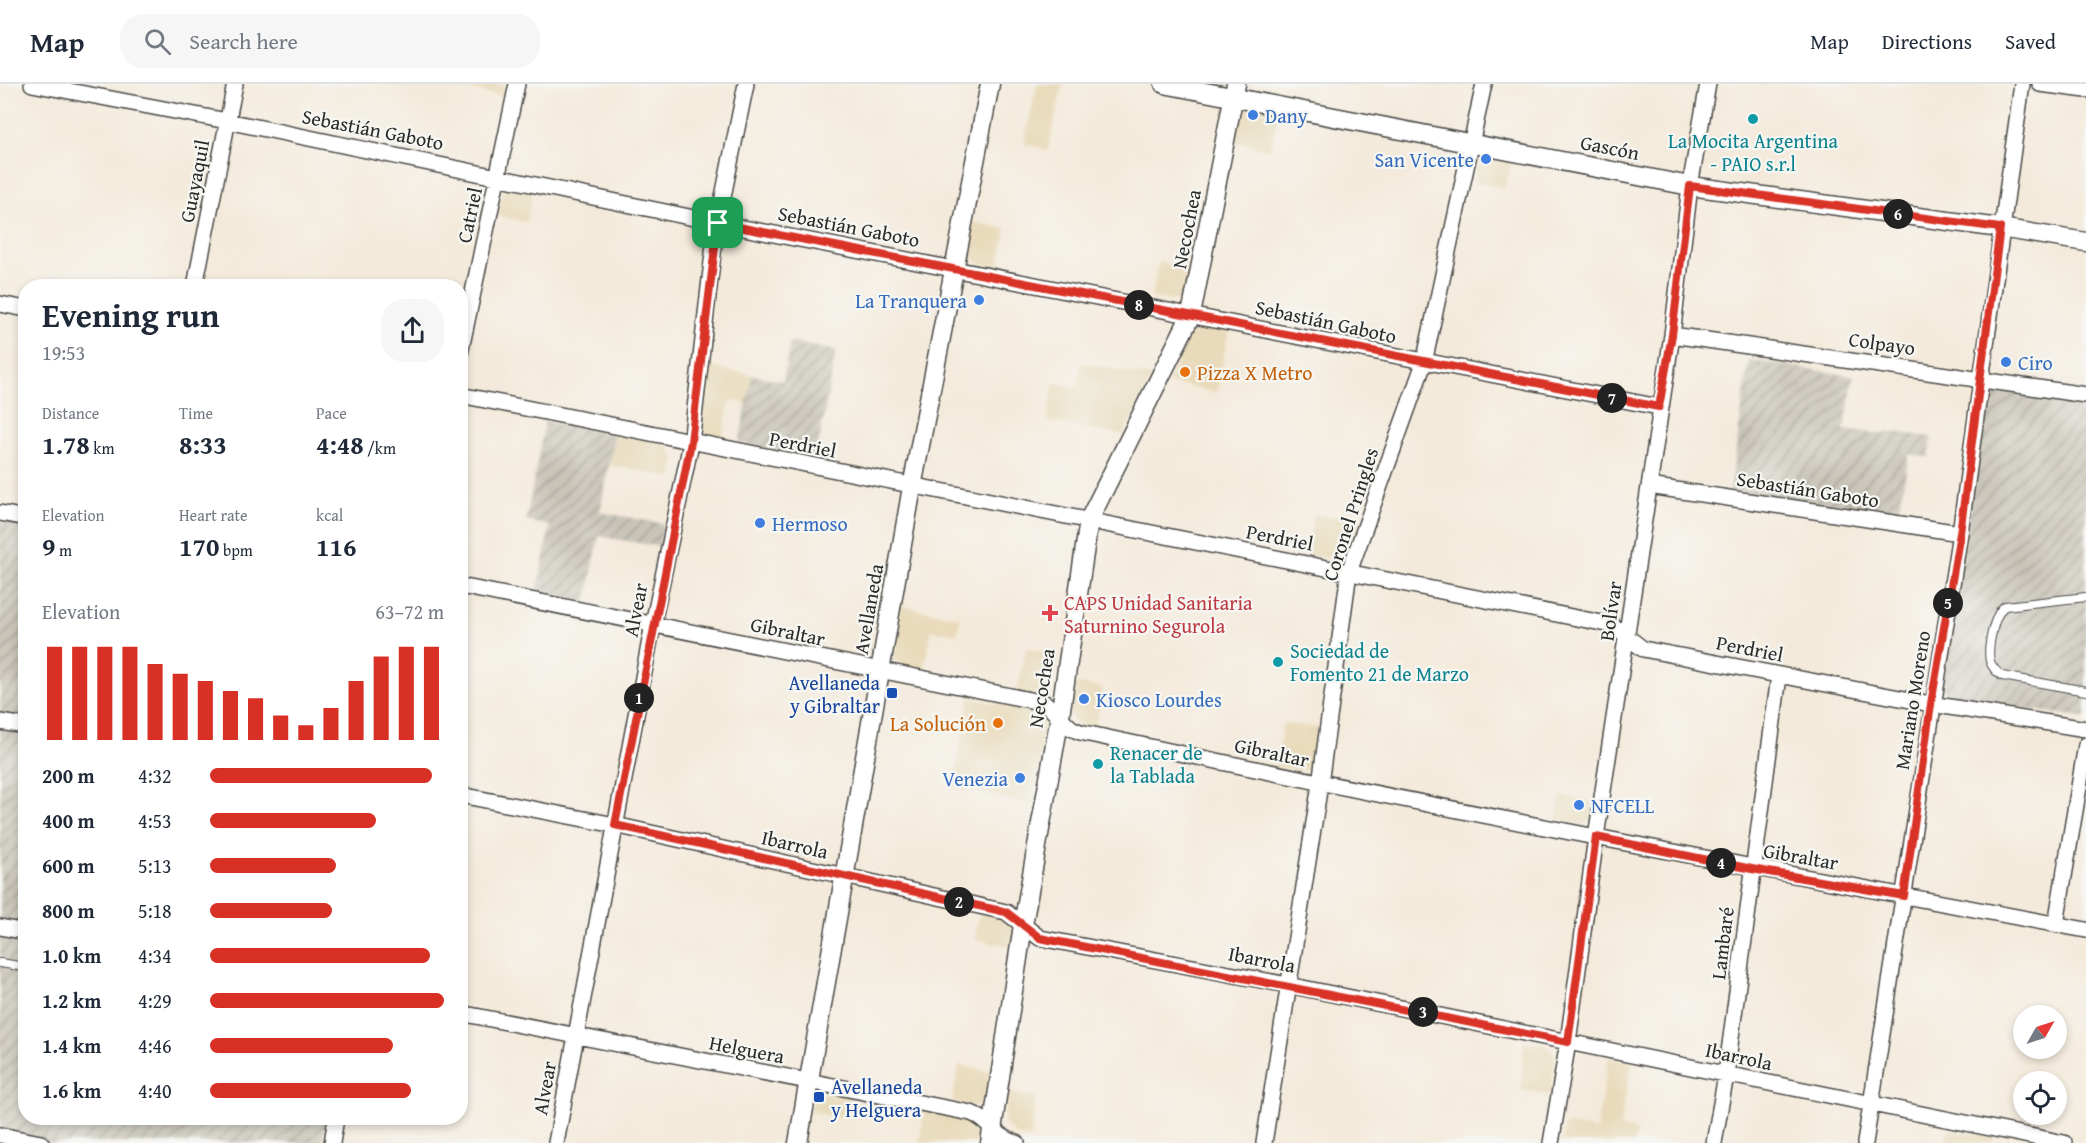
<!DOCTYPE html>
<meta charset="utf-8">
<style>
body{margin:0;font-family:"Gentium Book Plus",serif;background:#f6f6f7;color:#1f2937;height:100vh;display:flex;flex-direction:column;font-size:22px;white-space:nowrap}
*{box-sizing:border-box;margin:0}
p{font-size:20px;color:#747a83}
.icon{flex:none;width:33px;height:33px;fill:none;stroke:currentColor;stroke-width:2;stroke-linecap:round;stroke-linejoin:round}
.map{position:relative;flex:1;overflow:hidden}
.panel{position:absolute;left:18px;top:195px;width:450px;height:846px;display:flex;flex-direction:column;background:#fff;border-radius:24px;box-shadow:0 3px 9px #0003}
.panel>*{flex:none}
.needle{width:39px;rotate:51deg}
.controls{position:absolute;left:2013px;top:921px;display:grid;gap:12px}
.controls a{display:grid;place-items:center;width:54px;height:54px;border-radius:50%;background:#fff;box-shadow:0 3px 9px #0003;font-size:30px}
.pin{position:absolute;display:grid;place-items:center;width:51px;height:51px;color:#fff;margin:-26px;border-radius:12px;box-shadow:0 3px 9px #0006}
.km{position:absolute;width:30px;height:30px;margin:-15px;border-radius:50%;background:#222;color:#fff;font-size:16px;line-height:30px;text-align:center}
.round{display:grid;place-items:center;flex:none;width:63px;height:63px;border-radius:24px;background:#f6f6f7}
.summary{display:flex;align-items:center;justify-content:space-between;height:102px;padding:0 24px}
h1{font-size:33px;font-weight:700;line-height:45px}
.figures{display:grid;grid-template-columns:repeat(3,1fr);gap:9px;height:102px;padding:6px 24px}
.figures div{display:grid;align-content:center}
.figures b{font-size:26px;font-weight:700}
.figures small{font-size:16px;font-weight:400}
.figures p{font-size:16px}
.chart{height:168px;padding:12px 24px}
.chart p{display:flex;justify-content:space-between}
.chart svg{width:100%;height:108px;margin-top:6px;stroke:#d93025;stroke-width:6}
ul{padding:0 24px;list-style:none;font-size:20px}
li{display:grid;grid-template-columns:96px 72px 1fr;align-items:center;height:45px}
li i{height:15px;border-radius:8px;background:#d93025}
header{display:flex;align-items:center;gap:36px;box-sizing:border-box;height:84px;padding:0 30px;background:#fff;border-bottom:2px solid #e0e1e3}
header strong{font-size:28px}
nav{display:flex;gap:33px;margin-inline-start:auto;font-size:21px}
.search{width:420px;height:54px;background:#f6f6f7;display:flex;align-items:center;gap:15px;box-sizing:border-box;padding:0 21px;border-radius:24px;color:#747a83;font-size:22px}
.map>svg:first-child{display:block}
</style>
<header>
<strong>Map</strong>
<div class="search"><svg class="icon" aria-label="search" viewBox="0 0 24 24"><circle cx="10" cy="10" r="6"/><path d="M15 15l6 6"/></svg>Search here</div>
<nav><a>Map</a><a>Directions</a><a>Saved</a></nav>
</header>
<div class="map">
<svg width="2086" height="1059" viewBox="0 0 2086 1059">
<defs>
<pattern id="industrial-furrows" width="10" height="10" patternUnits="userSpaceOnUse" patternTransform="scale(1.5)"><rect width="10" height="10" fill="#c9c4b8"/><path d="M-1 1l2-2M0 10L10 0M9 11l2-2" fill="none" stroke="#a39f96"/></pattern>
</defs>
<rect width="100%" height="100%" fill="#f6f6f2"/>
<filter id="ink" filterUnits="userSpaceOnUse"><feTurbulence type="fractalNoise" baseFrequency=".0167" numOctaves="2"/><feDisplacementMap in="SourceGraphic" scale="12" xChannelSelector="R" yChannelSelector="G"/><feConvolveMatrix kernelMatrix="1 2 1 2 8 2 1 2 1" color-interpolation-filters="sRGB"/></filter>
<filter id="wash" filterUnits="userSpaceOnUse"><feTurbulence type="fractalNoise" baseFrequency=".008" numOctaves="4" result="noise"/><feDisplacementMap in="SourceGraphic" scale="24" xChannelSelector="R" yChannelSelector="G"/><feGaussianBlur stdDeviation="1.35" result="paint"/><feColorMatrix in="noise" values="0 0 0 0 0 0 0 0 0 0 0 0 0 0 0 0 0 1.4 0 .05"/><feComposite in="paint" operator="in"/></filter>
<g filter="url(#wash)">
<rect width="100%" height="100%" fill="#f4eadb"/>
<!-- built -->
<path fill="#e8daba" d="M 444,0 L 505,0 L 502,12 Z
M 1037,0 L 1063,0 L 1048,66 L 1024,60 Z
M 1243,23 L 1279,28 L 1270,66 L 1232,57 L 1239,27 Z
M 1484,69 L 1512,74 L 1505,104 L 1474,98 L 1480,73 Z
M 509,103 L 533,109 L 526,138 L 497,132 L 503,106 Z
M 971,138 L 1006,145 L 999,184 L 980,181 L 968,168 Z
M 1159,177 L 1191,185 L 1186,210 L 1179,217 L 1151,214 Z
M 1206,241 L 1229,245 L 1217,309 L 1169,298 L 1187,254 Z
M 1081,279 L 1152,293 L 1123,351 L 1047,337 L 1054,299 L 1077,303 Z
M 707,282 L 752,291 L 747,319 L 730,316 L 722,356 L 706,349 L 703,341 Z
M 615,350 L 666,360 L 675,374 L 673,394 L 609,381 Z
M 1314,430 L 1360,436 L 1345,473 L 1332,475 L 1308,470 Z
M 901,522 L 960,533 L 958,550 L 931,546 L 924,588 L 905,584 L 894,574 Z
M 1026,564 L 1058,570 L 1050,607 L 1046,611 L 1041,613 L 1017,608 Z
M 1075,599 L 1103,604 L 1095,646 L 1082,643 L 1074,637 L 1070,628 Z
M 970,614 L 1038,628 L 1045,637 L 1047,642 L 1032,721 L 952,703 Z
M 1283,639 L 1318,644 L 1313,677 L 1306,686 L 1276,683 Z
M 1561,711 L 1594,718 L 1591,735 L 1583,740 L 1557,735 Z
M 980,827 L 1007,836 L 1015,846 L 1014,864 L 975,855 Z
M 1524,958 L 1546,961 L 1555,971 L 1551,1011 L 1521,1006 Z
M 1609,973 L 1632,978 L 1620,1043 L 1637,1047 L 1634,1059 L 1561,1059 L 1565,1040 L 1596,1046 Z
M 959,981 L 994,988 L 990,1010 L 981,1021 L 975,1023 L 952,1018 Z
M 824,1008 L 851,1012 L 847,1035 L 810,1027 L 811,1021 Z
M 1007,1008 L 1036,1013 L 1030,1054 L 1016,1051 L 1004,1039 Z
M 925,1026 L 973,1036 L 982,1047 L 981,1059 L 919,1059 Z
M 1948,1045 L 1994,1053 L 1993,1059 L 1945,1059 Z"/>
<!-- industrial -->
<path fill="url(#industrial-furrows)" d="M 790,258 L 836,267 L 816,374 L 739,359 L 752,291 L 783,297 Z
M 1749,276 L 1854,292 L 1844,346 L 1886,350 L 1887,347 L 1932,353 L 1929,374 L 1909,370 L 1898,433 L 1730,407 Z
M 1987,302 L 2086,317 L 2086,634 L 1955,614 L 1945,610 L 1942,601 Z
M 545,337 L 615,350 L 600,428 L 664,440 L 660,463 L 599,452 L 586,519 L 537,509 L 550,442 L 526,437 Z
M 0,436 L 26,440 L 26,1034 L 327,1034 L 322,1059 L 0,1059 Z"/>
</g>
<g filter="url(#ink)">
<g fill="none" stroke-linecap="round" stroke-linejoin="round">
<defs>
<path id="service" d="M 2086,513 L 2005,522 C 1994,529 1987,564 1990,577 C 1992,584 1997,588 2002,592 L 2086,607
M 0,879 L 26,883"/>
<path id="minor" d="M 32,0 L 227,37 L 718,139 L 1659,323
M 2040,0 L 2086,6
M 195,202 L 235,0
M 0,220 L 26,225
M 1672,251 L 2086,311
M 460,270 L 517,0
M 460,311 L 1612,541 L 1643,565 L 1931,620 L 2086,645
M 1649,402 L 1960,449
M 0,429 L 26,434
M 460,502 L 1045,619 L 1071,644 L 1080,648 C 1414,720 1750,783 2086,846
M 0,638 L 26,642
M 460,711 L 615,741 L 1006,828 L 1040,854 L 1288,901 L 2064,1059
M 2056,840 L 2086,661
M 0,843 L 26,848
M 460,929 L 971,1029 C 990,1036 997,1055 1017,1059
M 0,1051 L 41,1059
M 332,1059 L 336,1034
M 556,1059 L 653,540 L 691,359 L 715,152 L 746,0
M 1264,1059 L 1320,700 L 1349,488 L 1424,279 L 1484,0
M 1551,1059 L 1568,958 L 1596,753 L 1672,251 L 1690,102 L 1708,0
M 1714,1059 L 1726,991 L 1779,592
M 1865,1059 L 1960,449 L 2022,0"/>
<path id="tertiary" d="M 1164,0 L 1690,102 L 2000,144 L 2086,158
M 798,1059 L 912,403 L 990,0
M 990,1059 L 1023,841 L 1060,632 L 1089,436 L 1191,231 L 1236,0"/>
</defs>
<!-- service casing -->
<use href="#service" stroke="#494845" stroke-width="10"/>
<!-- minor casing -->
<use href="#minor" stroke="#494845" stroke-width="18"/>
<!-- tertiary casing -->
<use href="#tertiary" stroke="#494845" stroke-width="21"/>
<!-- service -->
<use href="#service" stroke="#fff" stroke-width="8"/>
<!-- minor -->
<use href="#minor" stroke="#fff" stroke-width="15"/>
<!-- tertiary -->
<use href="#tertiary" stroke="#fff" stroke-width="18"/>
</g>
</g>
<g fill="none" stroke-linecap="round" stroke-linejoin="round" filter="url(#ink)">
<defs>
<path id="route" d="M 1690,102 L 2000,144 L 1960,449 L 1931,620 L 1904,812 L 1752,785 L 1596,753 L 1568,958 L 1040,854 L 1006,828 L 615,741 L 691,358 L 718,139 L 1659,323 L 1672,251 Z"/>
</defs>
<!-- route casing -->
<use href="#route" stroke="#fff" stroke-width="12"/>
<!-- route -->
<use href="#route" stroke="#d93025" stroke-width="8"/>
</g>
<!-- markers -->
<g fill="#3f7fe0" stroke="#f6f6f2" stroke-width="2">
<circle cx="1253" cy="31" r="6"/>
<circle cx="1486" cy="75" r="6"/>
<circle cx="979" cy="216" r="6"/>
<circle cx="2006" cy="278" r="6"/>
<circle cx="760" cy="439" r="6"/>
<circle cx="1084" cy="615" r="6"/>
<circle cx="1020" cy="694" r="6"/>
<circle cx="1579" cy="721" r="6"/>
</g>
<g fill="#0f9aa8" stroke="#f6f6f2" stroke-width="2">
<circle cx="1753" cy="35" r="6"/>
<circle cx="1278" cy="578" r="6"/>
<circle cx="1098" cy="680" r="6"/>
</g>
<g fill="#e8710a" stroke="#f6f6f2" stroke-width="2">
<circle cx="1185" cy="288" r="6"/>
<circle cx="998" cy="639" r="6"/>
</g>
<path fill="#e0444e" stroke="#f6f6f2" stroke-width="2" d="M1047 520h6v6h6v6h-6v6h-6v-6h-6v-6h6z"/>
<g fill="#1a4fb4" stroke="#f6f6f2" stroke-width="2">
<rect x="886" y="603" width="12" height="12" rx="3"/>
<rect x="813" y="1007" width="12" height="12" rx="3"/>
</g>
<g text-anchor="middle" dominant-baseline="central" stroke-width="4.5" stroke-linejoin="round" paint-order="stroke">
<!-- shop labels -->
<g font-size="20" fill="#366cbe" stroke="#f6f6f2" text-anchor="start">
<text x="1265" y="31">Dany</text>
<text x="1474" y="75" text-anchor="end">San Vicente</text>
<text x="967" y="216" text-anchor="end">La Tranquera</text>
<text x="2018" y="278">Ciro</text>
<text x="772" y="439">Hermoso</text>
<text x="1096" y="615">Kiosco Lourdes</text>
<text x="1008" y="694" text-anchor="end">Venezia</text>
<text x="1591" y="721">NFCELL</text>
</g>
<!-- street labels -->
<g font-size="20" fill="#2b2b2b" stroke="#f6f6f2">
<text transform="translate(373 45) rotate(11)">Sebastián Gaboto</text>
<text transform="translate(1610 63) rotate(11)">Gascón</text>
<text transform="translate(194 97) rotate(-79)">Guayaquil</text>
<text transform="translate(469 131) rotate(-78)">Catriel</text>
<text transform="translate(849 142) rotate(11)">Sebastián Gaboto</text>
<text transform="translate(1186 145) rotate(-79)">Necochea</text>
<text transform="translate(1326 237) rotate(12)">Sebastián Gaboto</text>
<text transform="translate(1882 259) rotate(8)">Colpayo</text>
<text transform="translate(803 360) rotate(11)">Perdriel</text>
<text transform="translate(1808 405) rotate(9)">Sebastián Gaboto</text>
<text transform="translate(1350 430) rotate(-72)">Coronel Pringles</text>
<text transform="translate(1280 453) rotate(11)">Perdriel</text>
<text transform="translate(868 525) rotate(-80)">Avellaneda</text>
<text transform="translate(635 526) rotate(-79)">Alvear</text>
<text transform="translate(1610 527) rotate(-82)">Bolívar</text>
<text transform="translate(788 547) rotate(12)">Gibraltar</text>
<text transform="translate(1750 564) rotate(11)">Perdriel</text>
<text transform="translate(1041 604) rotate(-81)">Necochea</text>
<text transform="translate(1912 616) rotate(-81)">Mariano Moreno</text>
<text transform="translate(1272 668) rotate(12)">Gibraltar</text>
<text transform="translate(795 760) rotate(13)">Ibarrola</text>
<text transform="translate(1801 772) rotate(10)">Gibraltar</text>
<text transform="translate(1722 859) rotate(-83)">Lambaré</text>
<text transform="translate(1262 875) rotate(11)">Ibarrola</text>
<text transform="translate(747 965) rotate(11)">Helguera</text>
<text transform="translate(1739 972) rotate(12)">Ibarrola</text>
<text transform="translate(544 1004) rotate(-80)">Alvear</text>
</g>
<!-- culture labels -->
<g font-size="20" fill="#0d838f" stroke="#f6f6f2" text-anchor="start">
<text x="1753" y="56" text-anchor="middle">La Mocita Argentina<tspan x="1753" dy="23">- PAIO s.r.l</tspan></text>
<text x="1290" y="566">Sociedad de<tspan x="1290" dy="23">Fomento 21 de Marzo</tspan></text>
<text x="1110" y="668">Renacer de<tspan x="1110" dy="23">la Tablada</tspan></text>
</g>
<!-- food labels -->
<g font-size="20" fill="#c56008" stroke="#f6f6f2" text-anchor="start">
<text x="1197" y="288">Pizza X Metro</text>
<text x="986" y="639" text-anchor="end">La Solución</text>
</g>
<!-- health labels -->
<g font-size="20" fill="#be3a42" stroke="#f6f6f2" text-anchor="start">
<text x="1064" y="518">CAPS Unidad Sanitaria<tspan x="1064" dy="23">Saturnino Segurola</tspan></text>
</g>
<!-- transit labels -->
<g font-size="20" fill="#164399" stroke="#f6f6f2" text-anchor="end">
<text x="880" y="598">Avellaneda<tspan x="880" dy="23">y Gibraltar</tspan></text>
<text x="831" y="1002" text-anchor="start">Avellaneda<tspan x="831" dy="23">y Helguera</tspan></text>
</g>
</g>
</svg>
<div class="controls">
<a><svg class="needle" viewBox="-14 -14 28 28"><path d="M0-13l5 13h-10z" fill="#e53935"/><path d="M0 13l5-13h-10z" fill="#747a83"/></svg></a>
<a><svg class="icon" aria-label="locate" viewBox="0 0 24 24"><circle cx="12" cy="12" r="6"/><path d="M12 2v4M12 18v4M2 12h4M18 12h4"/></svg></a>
</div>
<div class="pin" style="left:718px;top:139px;background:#1e9e55"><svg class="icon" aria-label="arrive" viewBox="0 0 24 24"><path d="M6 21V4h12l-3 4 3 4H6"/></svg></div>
<b class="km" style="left:639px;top:614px">1</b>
<b class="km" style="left:959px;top:818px">2</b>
<b class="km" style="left:1423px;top:928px">3</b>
<b class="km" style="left:1721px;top:779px">4</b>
<b class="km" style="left:1948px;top:519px">5</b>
<b class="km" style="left:1898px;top:130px">6</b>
<b class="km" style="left:1612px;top:314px">7</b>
<b class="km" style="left:1139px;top:221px">8</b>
<section class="panel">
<div class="summary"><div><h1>Evening run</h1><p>19:53</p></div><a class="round"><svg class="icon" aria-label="share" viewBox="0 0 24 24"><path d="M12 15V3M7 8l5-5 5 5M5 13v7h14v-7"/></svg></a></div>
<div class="figures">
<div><p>Distance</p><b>1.78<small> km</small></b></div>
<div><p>Time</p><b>8:33</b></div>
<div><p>Pace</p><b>4:48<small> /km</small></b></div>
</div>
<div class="figures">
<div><p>Elevation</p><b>9<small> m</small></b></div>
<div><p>Heart rate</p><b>170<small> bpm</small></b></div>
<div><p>kcal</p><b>116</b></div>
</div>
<div class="chart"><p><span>Elevation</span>63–72 m</p>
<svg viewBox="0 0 160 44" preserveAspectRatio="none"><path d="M5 44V6M15 44V6M25 44V6M35 44V6M45 44V13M55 44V17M65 44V20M75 44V24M85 44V27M95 44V34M105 44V38M115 44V31M125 44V20M135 44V10M145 44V6M155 44V6"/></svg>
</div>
<ul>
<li><b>200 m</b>4:32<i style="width:95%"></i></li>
<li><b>400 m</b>4:53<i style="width:71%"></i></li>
<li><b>600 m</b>5:13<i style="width:54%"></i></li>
<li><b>800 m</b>5:18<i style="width:52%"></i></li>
<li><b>1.0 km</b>4:34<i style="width:94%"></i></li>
<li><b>1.2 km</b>4:29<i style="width:100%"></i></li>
<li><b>1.4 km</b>4:46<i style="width:78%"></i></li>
<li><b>1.6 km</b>4:40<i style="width:86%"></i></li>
</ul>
</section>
</div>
